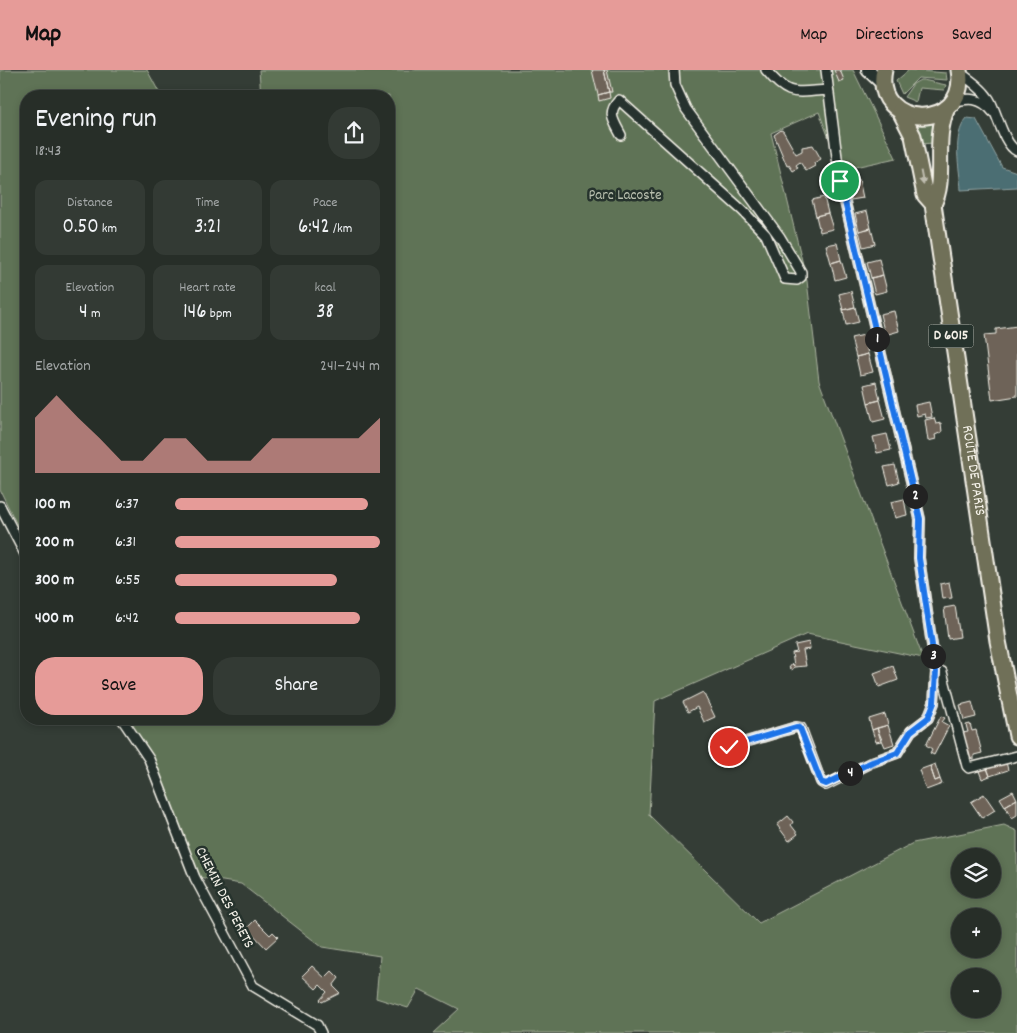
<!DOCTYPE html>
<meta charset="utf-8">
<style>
body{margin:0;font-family:Dekko,sans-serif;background:#333a34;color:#f1f3f6;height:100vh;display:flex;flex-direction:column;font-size:19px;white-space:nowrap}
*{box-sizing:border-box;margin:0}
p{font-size:16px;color:#a4a8a8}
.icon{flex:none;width:28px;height:28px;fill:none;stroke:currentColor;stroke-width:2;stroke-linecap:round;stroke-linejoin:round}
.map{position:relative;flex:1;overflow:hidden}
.drawer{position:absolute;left:20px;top:20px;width:375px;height:635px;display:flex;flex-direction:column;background:#272e28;border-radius:20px;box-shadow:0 2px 8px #0003,0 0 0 1px #434a45}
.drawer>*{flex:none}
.buttons{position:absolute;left:951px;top:778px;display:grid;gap:10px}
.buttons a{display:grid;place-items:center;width:50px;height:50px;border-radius:50%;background:#272e28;box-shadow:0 2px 8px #0003,0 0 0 1px #434a45;font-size:25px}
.pin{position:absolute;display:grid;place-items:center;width:42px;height:42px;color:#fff;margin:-21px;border:2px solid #fff;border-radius:50%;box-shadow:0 1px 5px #0007}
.km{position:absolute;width:25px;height:25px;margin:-12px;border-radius:50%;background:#222;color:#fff;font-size:14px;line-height:25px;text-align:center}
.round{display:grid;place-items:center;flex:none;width:52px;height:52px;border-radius:20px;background:#333a34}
.head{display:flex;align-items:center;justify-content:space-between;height:85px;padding:0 15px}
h1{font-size:28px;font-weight:600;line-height:38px}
.metrics{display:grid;grid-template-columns:repeat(3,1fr);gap:8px;height:85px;padding:5px 15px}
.metrics div{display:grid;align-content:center;border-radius:12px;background:#333a34;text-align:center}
.metrics b{font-size:21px;font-weight:600}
.metrics small{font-size:14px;font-weight:400}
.metrics p{font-size:14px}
.chart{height:140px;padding:10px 15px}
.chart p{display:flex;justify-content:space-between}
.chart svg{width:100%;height:90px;margin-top:5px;fill:#e69b98;opacity:.7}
.action{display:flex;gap:10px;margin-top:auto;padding:10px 15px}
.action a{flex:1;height:58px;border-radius:20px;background:#e69b98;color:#111;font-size:20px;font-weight:600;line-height:58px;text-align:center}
.action a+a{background:#333a34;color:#f1f3f6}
ul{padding:0 15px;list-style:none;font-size:16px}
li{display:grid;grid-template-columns:80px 60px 1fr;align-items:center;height:38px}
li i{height:12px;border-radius:6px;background:#e69b98}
header{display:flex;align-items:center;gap:30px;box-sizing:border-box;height:70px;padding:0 25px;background:#e69b98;color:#111}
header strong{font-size:24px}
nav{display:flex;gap:28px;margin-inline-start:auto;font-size:18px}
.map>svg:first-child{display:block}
</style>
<header>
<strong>Map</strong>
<nav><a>Map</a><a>Directions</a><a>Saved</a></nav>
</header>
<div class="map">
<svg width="1017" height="963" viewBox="0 0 1017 963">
<rect width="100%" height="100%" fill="#343d36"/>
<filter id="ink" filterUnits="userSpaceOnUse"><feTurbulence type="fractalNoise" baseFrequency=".02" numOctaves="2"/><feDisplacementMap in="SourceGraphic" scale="10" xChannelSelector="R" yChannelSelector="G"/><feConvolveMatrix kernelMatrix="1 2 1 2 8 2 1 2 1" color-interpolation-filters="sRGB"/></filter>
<g filter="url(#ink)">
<!-- green -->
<path fill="#5f7356" stroke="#aab29f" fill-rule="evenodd" d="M 0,0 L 147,0 L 161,26 L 26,26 L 26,473 L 0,420 Z
M 259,0 L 853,0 L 896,88 L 841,100 L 819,42 L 771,63 L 807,211 L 819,311 L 923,588 L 807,564 L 655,631 L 649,745 L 759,853 L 913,773 L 1004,755 L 1017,761 L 1017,963 L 433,963 L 459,939 L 419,919 L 408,938 L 376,928 L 380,886 L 322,877 L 241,814 L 192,806 L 148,691 L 124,649 L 389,649 L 389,26 L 261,26 ZM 960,786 L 992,786 L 992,819 L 960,819 ZM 960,846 L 992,846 L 992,879 L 960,879 ZM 960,906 L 992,906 L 992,939 L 960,939 Z
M 909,0 L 946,3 L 947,10 L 918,8 L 902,24 L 896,11 Z
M 920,10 L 923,10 L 946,15 L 944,20 L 919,18 L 916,32 L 904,27 L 913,14 Z
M 936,52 L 934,73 L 920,74 L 912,54 L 921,55 Z"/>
<!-- water -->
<path fill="#4c6e73" stroke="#8fa2a2" d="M 967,48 L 976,49 L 1002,97 L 1017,102 L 1017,117 L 961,120 C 960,98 951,66 967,48 Z"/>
<!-- building -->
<path fill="#6e6458" stroke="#f4f1e8" d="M 592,0 L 604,0 L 609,22 L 598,25 Z
M 604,0 L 607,0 L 612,22 L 609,22 Z
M 834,0 L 840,0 L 844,10 L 839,12 Z
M 609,22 L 610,28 L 599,31 L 598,25 Z
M 781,60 L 783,61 L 796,84 L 802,81 L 802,77 L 813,75 L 821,89 L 814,93 L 815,96 L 806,101 L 800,92 L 796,95 L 798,98 L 793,101 L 789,95 L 787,96 L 774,65 Z
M 859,109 L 863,128 L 851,130 L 847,111 Z
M 824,127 L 828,143 L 816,146 L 812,130 Z
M 867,141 L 871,158 L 859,161 L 855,144 Z
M 828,143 L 833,159 L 820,162 L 816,146 Z
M 871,158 L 875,174 L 863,177 L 859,161 Z
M 837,173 L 841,190 L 831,193 L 826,175 Z
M 879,189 L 883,205 L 871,208 L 867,192 Z
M 841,190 L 846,207 L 835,210 L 831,193 Z
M 883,205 L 887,221 L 875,224 L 871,208 Z
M 851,221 L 855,237 L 843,240 L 839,224 Z
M 855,237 L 859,252 L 846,255 L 843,240 Z
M 894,241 L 899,261 L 885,265 L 880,244 Z
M 1017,256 L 1017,326 L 992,330 L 984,265 L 996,264 L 996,259 Z
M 864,265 L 868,284 L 856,287 L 851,268 Z
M 868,284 L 873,302 L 860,305 L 856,287 Z
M 876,312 L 880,330 L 868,333 L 864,315 Z
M 880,330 L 885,349 L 873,352 L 868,333 Z
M 929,332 L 932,347 L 926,348 L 925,344 L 917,346 L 915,335 Z
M 934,348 L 936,354 L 941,353 L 942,362 L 935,365 L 936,369 L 928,371 L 925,350 Z
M 887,364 L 891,380 L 877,383 L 873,367 Z
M 895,395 L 899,412 L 889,415 L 884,397 Z
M 904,429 L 907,445 L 895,448 L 891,432 Z
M 949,512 L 952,528 L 942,529 L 940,514 Z
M 955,536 L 960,567 L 948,569 L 944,538 Z
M 809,572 L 810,579 L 803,580 L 806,596 L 794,597 L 792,600 L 789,598 L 792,594 L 794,596 L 792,583 L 797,582 L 795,575 Z
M 893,596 L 898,610 L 879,617 L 874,603 Z
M 703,622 L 715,647 L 704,652 L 697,637 L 688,642 L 683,632 Z
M 972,632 L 976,647 L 964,650 L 960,635 Z
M 885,644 L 888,655 L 872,660 L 869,649 Z
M 941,646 L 945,648 L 942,652 L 949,656 L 934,685 L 930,683 L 932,679 L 926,675 Z
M 970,654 L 972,661 L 976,660 L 982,683 L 974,685 L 974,690 L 967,687 L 962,663 L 968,662 L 966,655 Z
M 888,655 L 894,674 L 885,677 L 877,658 Z
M 877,658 L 881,671 L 876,672 L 872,660 Z
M 1006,692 L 1008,700 L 990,706 L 987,698 Z
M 935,694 L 940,709 L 935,711 L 930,696 Z
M 930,696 L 935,711 L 940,709 L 942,714 L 926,720 L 919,700 Z
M 987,698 L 990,706 L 982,709 L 979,701 Z
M 1013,721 L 1017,729 L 1005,736 L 1000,728 Z
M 984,724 L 995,740 L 982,748 L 971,732 Z
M 1017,729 L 1017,745 L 1012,748 L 1005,736 Z
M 788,746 L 793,752 L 791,755 L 798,764 L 789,771 L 777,755 Z
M 255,850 L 270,865 L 273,862 L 278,867 L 266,878 L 247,858 Z
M 312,896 L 325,908 L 332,901 L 339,908 L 333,916 L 340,923 L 322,932 L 320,930 L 327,922 L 320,915 L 316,919 L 302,906 Z"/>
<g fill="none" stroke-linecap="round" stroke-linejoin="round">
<defs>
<path id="street" d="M 766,0 C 789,28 795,22 828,20
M 826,0 L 840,111 L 920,449 L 919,488 L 936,602
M 959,2 C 970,10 982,18 989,29 C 997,42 1003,74 1017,81
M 951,33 C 968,27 981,27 993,42
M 621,65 C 613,50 607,43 619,30 L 743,141 L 766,165 L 785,209 L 797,210 L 801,207 L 801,202 L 780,167 L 686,39 L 675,15 L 674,0
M 0,436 L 26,486
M 122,649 L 149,689 L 195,808 L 253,916 L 317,955 L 321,963
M 729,677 L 796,657 L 801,658 L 821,712 L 826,715 L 872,692 L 897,683 L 911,661 L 928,648 L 934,633 L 936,602 L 942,602 L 967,696 L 969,698 L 1017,686"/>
<path id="secondary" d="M 868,0 L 882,13"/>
<g id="primary">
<path d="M 884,0 C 871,60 970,63 959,0"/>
<path id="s1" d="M 900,41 L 913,66 L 925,125 L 933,134 L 998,571 L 1017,666"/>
<path d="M 933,134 C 947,109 932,71 947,38"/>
</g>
</defs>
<!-- street casing -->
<use href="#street" stroke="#f4f1e8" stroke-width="12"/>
<!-- secondary casing -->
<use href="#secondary" stroke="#f4f1e8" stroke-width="16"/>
<!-- primary casing -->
<use href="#primary" stroke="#f4f1e8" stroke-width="19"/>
<!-- street -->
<use href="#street" stroke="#26332d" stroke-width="9"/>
<!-- secondary -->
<use href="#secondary" stroke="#26332d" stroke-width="12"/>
<!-- primary -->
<use href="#primary" stroke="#706f59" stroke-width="15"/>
</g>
<!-- one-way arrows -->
<defs><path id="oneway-solid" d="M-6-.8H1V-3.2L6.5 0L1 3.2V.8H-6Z" transform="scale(1.25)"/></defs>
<use fill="#bfbdaf" href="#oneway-solid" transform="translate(922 108) rotate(79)"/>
</g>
<g fill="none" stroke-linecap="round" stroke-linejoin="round" filter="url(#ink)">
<defs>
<path id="route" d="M 729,677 L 796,657 L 800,658 L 821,712 L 826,714 L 872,692 L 897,683 L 911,661 L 928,648 L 934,633 L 936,602 L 919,488 L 920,449 L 840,111"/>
</defs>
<!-- route casing -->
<use href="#route" stroke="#fff" stroke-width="10"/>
<!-- route -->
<use href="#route" stroke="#1a73e8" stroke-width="6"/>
</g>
<g text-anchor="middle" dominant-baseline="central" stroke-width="5" stroke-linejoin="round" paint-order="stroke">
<!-- shield labels -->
<rect fill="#26332d" stroke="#b6b8b0" stroke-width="1" x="928.5" y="254.5" width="45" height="23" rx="4"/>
<g font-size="14" font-weight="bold" fill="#f4f1e8">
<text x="951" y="266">D 6015</text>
</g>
<!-- park labels -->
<g font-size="15" fill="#b8bfae" stroke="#26332d">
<text x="625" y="126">Parc Lacoste</text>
</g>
<!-- street labels -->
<g font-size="15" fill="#f4f1e8" stroke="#26332d">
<text stroke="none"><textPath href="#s1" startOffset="370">ROUTE DE PARIS</textPath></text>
<text transform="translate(224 828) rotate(63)">CHEMIN DES PERETS</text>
</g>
</g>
</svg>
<div class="buttons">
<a><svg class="icon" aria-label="layers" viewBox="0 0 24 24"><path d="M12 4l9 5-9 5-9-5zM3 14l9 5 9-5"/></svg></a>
<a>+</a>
<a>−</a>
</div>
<div class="pin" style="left:840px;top:111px;background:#1e9e55"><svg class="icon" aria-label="arrive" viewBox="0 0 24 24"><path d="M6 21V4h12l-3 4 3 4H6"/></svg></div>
<div class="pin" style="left:729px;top:677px;background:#d93025"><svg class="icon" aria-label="check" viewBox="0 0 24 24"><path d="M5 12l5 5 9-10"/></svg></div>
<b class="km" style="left:877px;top:269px">1</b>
<b class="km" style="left:915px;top:426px">2</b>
<b class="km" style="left:933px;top:586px">3</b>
<b class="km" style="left:850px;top:703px">4</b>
<section class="drawer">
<div class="head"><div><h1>Evening run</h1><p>18:43</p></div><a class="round"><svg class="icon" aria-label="share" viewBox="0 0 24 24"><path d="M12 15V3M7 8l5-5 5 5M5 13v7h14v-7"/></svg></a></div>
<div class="metrics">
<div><p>Distance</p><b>0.50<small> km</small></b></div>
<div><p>Time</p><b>3:21</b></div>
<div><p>Pace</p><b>6:42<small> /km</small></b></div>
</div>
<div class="metrics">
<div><p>Elevation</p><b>4<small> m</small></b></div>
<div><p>Heart rate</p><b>146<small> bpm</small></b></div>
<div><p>kcal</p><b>38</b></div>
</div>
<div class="chart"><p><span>Elevation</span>241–244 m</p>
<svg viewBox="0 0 160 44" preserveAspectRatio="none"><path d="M0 44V17L10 6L20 17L30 27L40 38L50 38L60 27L70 27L80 38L90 38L100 38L110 27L120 27L130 27L140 27L150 27L160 17V44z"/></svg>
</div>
<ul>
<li><b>100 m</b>6:37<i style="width:94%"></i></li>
<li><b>200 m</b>6:31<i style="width:100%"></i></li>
<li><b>300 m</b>6:55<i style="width:79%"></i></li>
<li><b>400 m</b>6:42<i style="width:90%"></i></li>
</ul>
<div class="action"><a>Save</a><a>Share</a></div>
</section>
</div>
